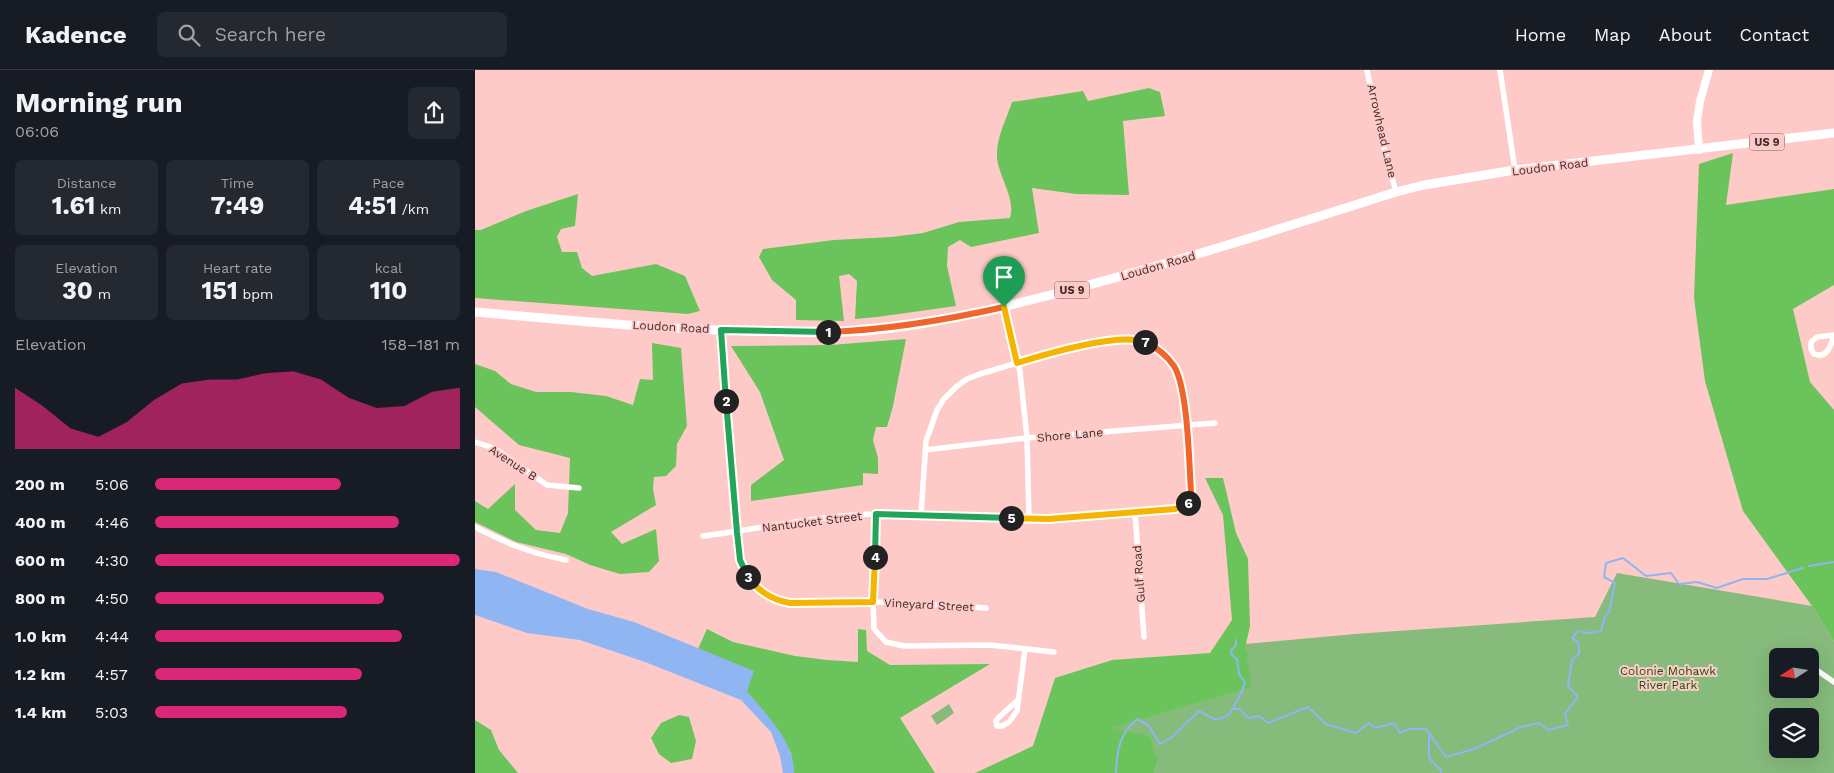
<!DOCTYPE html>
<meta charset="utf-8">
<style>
body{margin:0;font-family:"Work Sans",sans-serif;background:#242831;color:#f1f3f6;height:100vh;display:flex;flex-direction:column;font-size:19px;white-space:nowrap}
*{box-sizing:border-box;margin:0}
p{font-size:16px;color:#9ea1a6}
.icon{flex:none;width:28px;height:28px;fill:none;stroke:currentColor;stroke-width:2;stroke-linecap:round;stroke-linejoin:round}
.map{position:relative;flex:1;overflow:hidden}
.drawer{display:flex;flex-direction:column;background:#171b24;width:475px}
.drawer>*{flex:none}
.needle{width:32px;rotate:258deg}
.tools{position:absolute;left:1294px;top:578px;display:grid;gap:10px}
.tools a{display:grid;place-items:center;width:50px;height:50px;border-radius:8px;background:#171b24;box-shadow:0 5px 20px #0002;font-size:25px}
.pin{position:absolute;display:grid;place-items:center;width:42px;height:42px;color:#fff;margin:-51px -21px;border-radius:50% 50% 50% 0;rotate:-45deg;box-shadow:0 0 5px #0007}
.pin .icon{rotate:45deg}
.km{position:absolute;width:25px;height:25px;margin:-12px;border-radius:50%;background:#222;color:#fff;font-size:14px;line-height:25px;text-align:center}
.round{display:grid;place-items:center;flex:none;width:52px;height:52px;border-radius:8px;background:#242831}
.headline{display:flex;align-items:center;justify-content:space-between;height:85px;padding:0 15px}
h1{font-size:28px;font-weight:700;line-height:38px}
.figures{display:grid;grid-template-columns:repeat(3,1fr);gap:8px;height:85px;padding:5px 15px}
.figures div{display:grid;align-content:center;border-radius:8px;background:#242831;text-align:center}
.figures b{font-size:25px;font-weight:700}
.figures small{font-size:14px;font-weight:400}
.figures p{font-size:14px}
.chart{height:140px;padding:10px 15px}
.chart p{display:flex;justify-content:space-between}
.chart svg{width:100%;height:90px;margin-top:5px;fill:#db2777;opacity:.7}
ul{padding:0 15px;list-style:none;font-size:16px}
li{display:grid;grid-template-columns:80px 60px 1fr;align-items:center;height:38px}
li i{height:12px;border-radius:6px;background:#db2777}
header{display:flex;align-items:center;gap:30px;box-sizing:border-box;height:70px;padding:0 25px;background:#171b24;border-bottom:1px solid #363941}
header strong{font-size:24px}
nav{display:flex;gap:28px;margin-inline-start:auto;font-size:18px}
.search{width:350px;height:45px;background:#242831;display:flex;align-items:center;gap:12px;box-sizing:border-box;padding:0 18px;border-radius:8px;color:#9ea1a6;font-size:19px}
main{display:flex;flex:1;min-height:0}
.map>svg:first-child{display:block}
</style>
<header>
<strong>Kadence</strong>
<div class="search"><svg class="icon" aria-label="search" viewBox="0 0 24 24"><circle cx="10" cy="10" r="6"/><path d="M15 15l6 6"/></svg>Search here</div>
<nav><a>Home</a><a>Map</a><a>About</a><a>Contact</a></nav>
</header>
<main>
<section class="drawer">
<div class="headline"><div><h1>Morning run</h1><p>06:06</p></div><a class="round"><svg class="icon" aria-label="share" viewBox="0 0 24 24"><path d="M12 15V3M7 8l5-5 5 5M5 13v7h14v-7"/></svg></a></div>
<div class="figures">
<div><p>Distance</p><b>1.61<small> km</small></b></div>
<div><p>Time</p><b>7:49</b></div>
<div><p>Pace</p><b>4:51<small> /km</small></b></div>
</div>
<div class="figures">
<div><p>Elevation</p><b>30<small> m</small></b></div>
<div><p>Heart rate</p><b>151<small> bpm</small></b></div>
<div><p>kcal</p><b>110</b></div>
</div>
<div class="chart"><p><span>Elevation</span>158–181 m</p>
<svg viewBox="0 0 160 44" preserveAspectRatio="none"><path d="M0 44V14L10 23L20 34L30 38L40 31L50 20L60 12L70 10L80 10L90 7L100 6L110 10L120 19L130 24L140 23L150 16L160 14V44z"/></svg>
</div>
<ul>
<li><b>200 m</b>5:06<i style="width:61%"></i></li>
<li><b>400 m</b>4:46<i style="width:80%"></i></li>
<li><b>600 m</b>4:30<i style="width:100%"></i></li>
<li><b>800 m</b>4:50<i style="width:75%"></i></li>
<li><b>1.0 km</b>4:44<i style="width:81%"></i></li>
<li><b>1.2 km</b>4:57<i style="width:68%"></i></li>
<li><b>1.4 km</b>5:03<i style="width:63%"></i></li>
</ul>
</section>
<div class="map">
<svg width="1359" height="703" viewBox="0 0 1359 703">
<rect width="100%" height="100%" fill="#fecac8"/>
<!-- green -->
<path fill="#86bb7c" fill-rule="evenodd" d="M 1142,503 L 1337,536 L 1359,571 L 1359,703 L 679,703 L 683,692 L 636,658 L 775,617 L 771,574 L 880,564 L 1120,547 ZM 1302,586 L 1335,586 L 1335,619 L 1302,619 ZM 1302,646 L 1335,646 L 1335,679 L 1302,679 Z
M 474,634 L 479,643 L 462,655 L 456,646 Z"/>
<!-- forest -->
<path fill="#6bc35b" d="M 674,18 L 685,22 L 690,46 L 648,51 L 654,125 L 601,124 L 557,118 L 564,163 L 496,177 L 485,170 L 473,177 L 472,196 L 481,236 L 402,247 L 380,249 L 382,211 L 374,204 L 364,206 L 369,251 L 321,250 L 321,230 L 297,210 L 284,187 L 288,179 L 359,170 L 416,167 L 448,163 L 484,152 L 535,148 C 541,129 524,107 522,88 C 521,68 531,50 537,32 L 608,21 L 613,31 Z
M 1258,83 L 1251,135 L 1359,119 L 1359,215 L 1318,239 L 1335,312 L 1359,340 L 1359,571 L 1337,536 L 1268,441 L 1230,311 L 1219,228 L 1224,94 Z
M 103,124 L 100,156 L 86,159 L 82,167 L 87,182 L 102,182 L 107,198 L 117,206 L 181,194 L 210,206 L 225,241 L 213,244 L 0,228 L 0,160 L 6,160 L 51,141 Z
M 431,269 L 418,336 L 412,357 L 401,357 L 398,370 L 403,388 L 403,404 L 388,403 L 388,415 L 276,431 L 276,415 L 309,390 L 285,322 L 256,276 L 356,275 Z
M 177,273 L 206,278 L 212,356 L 202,374 L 201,396 L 191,406 L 179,407 L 178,419 L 181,435 L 136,462 L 147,474 L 181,459 L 184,491 L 174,502 L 145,504 L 115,495 L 91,484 L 41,472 L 0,452 L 0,431 L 13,439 L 40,414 L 40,440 L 61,460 L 85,463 L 93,443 L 95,388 L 44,375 L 0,337 L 0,294 L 20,301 L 36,314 L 61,322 L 96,322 L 131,326 L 158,335 L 165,309 L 178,310 Z
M 730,408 L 748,408 L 761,463 L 773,489 L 775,556 L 771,574 L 776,617 L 637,658 L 674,666 L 683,692 L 679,703 L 500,703 L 558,676 L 580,608 L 637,590 L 735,583 L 757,550 L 748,445 Z
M 232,559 L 258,572 L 320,586 L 352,590 L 383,592 L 383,559 L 391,560 L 392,581 L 415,595 L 515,594 L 425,648 L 460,703 L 319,703 L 316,683 L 242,587 L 223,579 Z
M 204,645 L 214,647 L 221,671 L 217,689 L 196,693 L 184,684 L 176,668 L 186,653 Z
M 0,650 L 16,660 L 24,680 L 43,703 L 0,703 Z"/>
<!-- water -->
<path fill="#90b5f3" d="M 0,499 L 21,502 L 113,539 L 159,552 L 279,601 L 272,621 C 290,644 320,671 319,703 L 308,703 L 305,686 L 296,662 L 266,630 L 170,592 L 105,570 L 52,563 L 0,545 Z"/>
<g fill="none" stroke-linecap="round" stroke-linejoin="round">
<!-- stream -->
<path stroke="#90b5f3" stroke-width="2" d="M 1334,496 L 1359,492
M 758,638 L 767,621 L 770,612 L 764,604 L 762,589 L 757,585 L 756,580 L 761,576 L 761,570
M 954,665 L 954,688 L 966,700 L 966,703
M 641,703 C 642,681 644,664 662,649 L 673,655 L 685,674 L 697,667 L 724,641 L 741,650 L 754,645 L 757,639 L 765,639 L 773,648 L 784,646 L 793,653 L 833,637 L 851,654 L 881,663 L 894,653 L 900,658 L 919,653 L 925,663 L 934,659 L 951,659 L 971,687 L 999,679 L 1046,657 L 1064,653 L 1073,660 L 1093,655 L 1090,644 L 1103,627 L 1093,616 L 1097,590 L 1104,584 C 1104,575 1105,572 1097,568 L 1103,561 L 1112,563 L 1126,561 L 1130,546 L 1134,542 L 1140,513 L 1129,507 L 1131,493 L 1148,488 L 1171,506 L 1196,503 L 1204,514 L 1222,512 L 1242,518 L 1268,509 L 1292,509 L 1328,498"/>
<!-- minor -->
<path stroke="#fff" stroke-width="5.5" d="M 892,0 L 903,56 L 921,122
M 1025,0 L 1040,100
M 529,237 L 545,302 L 552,368 L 554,449
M 246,260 L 265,490 C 271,508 284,524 303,531 C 323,538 371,532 395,532 C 433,532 472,536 511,538
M 1359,265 C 1356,276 1352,289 1339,284 L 1336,279 L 1336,272 L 1342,267 Z
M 0,372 L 19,378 L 72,415 L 104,418
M 450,380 L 552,368 L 740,353
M 660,442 L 669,567
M 401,444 L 398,532 L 399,559 L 411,572 L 429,576 L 515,575 L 579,582
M 0,457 C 33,474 55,483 91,490
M 228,466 C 286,459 343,445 402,444 C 459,443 516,448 573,449 L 700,439 C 711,436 715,433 716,422 L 707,316 L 704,307 L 699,296 L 693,288 L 675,274 L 660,269 L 647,269 L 579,282 L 505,304 L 492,309 L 481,317 L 469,329 L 462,340 L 451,371 L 446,445
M 1340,599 L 1359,612
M 543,630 L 523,648 L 521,651 L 522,656 L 527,656 L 534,652 L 542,641 L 550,579"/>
<!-- tertiary -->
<path stroke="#fff" stroke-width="8" d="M 1224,80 L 1222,51 L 1225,31 L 1234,0"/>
<!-- primary -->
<path stroke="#fff" stroke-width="9" d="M 0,242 C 91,250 182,259 273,261 C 313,262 352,264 392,261 C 459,255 525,238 591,221 C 702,192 811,157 921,122 L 949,115 L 1040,100 L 1359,63"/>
</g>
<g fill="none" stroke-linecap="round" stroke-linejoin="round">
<defs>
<path id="split-1" d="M 353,262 C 412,260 471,250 529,237"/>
<path id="split-2" d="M 251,331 L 246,260 L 353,262"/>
<path id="split-3" d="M 251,331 L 262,462 L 265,490 L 273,507"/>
<path id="split-4" d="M 273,507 C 284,522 297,530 315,533 L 398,532 L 400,487"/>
<path id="split-5" d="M 400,487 L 401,444 L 536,448"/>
<path id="split-6" d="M 536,448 L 573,449 L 700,439 L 713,433"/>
<path id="split-7" d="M 670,272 C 681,277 692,286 699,296 C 713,319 714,392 716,422 L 715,430 L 713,433"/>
<path id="split-8" d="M 529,237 L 542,293 C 571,284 643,262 670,272"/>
</defs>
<!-- split-1 casing -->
<use href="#split-1" stroke="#fff" stroke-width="10"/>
<!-- split-2 casing -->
<use href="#split-2" stroke="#fff" stroke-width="10"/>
<!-- split-3 casing -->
<use href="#split-3" stroke="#fff" stroke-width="10"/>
<!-- split-4 casing -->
<use href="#split-4" stroke="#fff" stroke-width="10"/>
<!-- split-5 casing -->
<use href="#split-5" stroke="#fff" stroke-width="10"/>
<!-- split-6 casing -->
<use href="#split-6" stroke="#fff" stroke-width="10"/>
<!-- split-7 casing -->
<use href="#split-7" stroke="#fff" stroke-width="10"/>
<!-- split-8 casing -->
<use href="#split-8" stroke="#fff" stroke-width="10"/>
<!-- split-1 -->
<use href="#split-1" stroke="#f0652b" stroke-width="6"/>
<!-- split-2 -->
<use href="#split-2" stroke="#22a559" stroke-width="6"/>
<!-- split-3 -->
<use href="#split-3" stroke="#22a559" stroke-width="6"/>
<!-- split-4 -->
<use href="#split-4" stroke="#f5b400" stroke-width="6"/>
<!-- split-5 -->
<use href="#split-5" stroke="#22a559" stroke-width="6"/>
<!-- split-6 -->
<use href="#split-6" stroke="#f5b400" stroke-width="6"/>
<!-- split-7 -->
<use href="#split-7" stroke="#f0652b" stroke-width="6"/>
<!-- split-8 -->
<use href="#split-8" stroke="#f5b400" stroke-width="6"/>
</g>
<g text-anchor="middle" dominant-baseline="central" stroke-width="4" stroke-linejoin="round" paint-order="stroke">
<!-- shield labels -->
<g fill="#fecac8" stroke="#7a5c5b" stroke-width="1">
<rect x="1274.5" y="63.5" width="35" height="17" rx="4"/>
<rect x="579.5" y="211.5" width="35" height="17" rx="4"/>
</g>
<g font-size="11" font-weight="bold" fill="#412d2c">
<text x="1292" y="72">US 9</text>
<text x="597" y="220">US 9</text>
</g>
<!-- street labels -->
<g font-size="12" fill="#412d2c" stroke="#fecac8">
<text transform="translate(907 61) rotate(77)">Arrowhead Lane</text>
<text transform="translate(1075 97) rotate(-7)">Loudon Road</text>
<text transform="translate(683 196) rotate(-16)">Loudon Road</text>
<text transform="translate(196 257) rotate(3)">Loudon Road</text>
<text transform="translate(595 365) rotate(-5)">Shore Lane</text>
<text transform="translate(38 393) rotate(33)">Avenue B</text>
<text transform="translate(337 452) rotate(-7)">Nantucket Street</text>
<text transform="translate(664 504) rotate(-94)">Gulf Road</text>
<text transform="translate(454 535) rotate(3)">Vineyard Street</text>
</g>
<!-- park labels -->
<g font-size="12" fill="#17510a" stroke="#fecac8">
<text x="1193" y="601">Colonie Mohawk<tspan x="1193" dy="14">River Park</tspan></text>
</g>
</g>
</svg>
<div class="tools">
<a><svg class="needle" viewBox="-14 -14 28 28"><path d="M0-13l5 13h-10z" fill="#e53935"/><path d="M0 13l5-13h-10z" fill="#9ea1a6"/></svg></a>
<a><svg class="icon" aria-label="layers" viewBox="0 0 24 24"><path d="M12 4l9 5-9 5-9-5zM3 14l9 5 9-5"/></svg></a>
</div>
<div class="pin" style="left:529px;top:237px;background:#1e9e55"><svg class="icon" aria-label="arrive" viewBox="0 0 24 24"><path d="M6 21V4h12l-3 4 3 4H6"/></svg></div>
<b class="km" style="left:353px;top:262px">1</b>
<b class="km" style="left:251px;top:331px">2</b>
<b class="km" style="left:273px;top:507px">3</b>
<b class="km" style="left:400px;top:487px">4</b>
<b class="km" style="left:536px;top:448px">5</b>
<b class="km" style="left:713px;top:433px">6</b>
<b class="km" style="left:670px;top:272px">7</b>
</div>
</main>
